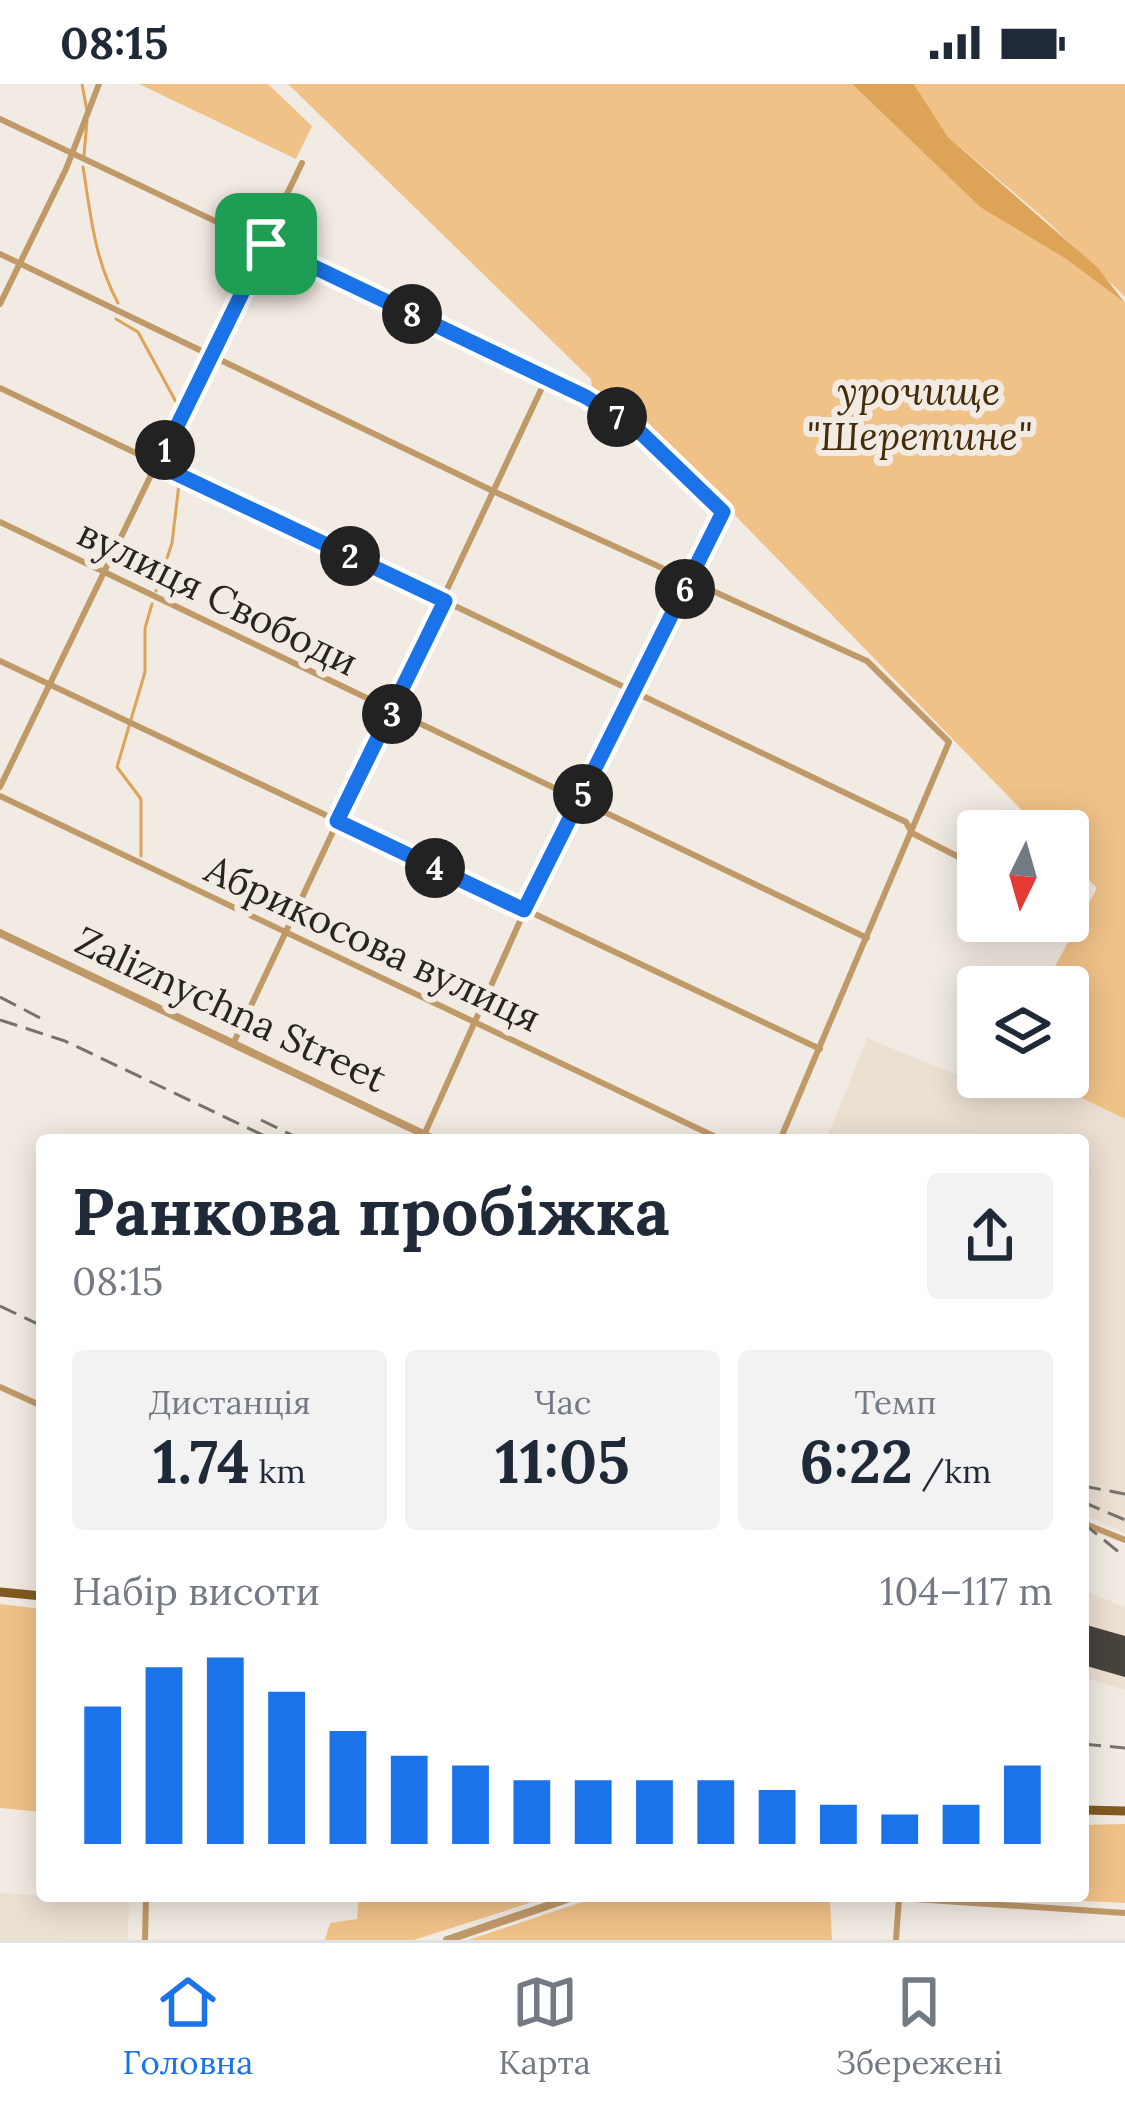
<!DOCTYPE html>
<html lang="uk">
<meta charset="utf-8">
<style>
body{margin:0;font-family:Lora,serif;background:#f2f2f3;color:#1f2937;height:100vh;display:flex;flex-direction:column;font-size:45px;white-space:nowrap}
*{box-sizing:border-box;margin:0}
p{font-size:39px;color:#747a83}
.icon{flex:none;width:66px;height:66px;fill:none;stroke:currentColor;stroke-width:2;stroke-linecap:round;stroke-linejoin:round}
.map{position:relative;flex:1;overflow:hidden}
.side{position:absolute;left:36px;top:1050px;width:1053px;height:768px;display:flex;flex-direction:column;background:#fff;border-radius:12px;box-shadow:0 6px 30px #0003}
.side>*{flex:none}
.needle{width:78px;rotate:185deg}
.fabs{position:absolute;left:957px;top:726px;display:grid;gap:24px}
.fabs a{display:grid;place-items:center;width:132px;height:132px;border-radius:12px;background:#fff;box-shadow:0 6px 30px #0003;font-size:60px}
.pin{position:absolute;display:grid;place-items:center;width:102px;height:102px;color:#fff;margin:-51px;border-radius:24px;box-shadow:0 6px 18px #0006}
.km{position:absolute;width:60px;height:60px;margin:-30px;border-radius:50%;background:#222;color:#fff;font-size:33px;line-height:60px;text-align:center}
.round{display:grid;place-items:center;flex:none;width:126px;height:126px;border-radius:12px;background:#f2f2f3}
.head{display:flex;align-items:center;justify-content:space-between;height:204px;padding:0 36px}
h1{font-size:66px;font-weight:700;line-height:90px}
.stats{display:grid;grid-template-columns:repeat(3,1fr);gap:18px;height:204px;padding:12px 36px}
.stats div{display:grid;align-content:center;border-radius:12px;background:#f2f2f3;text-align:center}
.stats b{font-size:60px;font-weight:700}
.stats small{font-size:33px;font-weight:400}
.stats p{font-size:33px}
.chart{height:336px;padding:24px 36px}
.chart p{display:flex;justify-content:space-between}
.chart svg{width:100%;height:216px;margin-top:12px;stroke:#1a73e8;stroke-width:6}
.status{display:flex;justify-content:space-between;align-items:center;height:84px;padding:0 60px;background:#fff;direction:ltr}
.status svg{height:33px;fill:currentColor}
.dock{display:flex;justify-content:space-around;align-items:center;height:168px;border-top:3px solid #e0e1e3;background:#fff;font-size:33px;color:#747a83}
.dock a{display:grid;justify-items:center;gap:6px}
.dock .current{color:#1a73e8}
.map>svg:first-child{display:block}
</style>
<div class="status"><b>08:15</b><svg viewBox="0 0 49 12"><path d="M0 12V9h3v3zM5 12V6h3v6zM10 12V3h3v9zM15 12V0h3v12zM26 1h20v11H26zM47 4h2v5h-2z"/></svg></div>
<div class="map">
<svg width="1125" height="1856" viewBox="0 0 1125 1856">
<rect width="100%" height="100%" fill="#f2ebe3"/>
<!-- built -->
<path fill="#ece0d2" d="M 867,954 L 991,1005 L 998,993 L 1041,993 L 1125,1035 L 1125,1449 L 1083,1430 L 1083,1056 L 826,1056 Z
M 1083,1506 L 1125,1523 L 1125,1606 L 1083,1593 Z
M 39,1728 L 42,1812 L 129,1812 L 128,1856 L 0,1856 L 0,1809 L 36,1811 Z"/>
<!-- green -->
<path fill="#f0c288" d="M 139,0 L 268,0 L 312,42 L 296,75 Z
M 288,0 L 852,0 L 980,123 L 1066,175 L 1125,219 L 1125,1035 L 1078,1012 L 1082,964 L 1068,957 L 1068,903 L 1044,903 L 1097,804 L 1068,774 L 1068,747 L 1042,747 L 687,382 L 592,303 L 591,295 Z
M 914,0 L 1125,0 L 1125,213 L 1044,134 L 948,53 Z
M 0,1520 L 42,1525 L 42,1728 L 0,1724 Z
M 1125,1740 L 1125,1819 L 985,1812 L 1083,1812 L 1083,1741 Z
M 359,1812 L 551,1812 L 414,1856 L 325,1856 L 330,1839 L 357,1835 Z
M 600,1812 L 835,1812 L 830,1816 L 832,1856 L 468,1856 Z"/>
<!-- water -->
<path fill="#dda356" d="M 852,0 L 914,0 L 948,53 L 1098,184 L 1125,219 L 1066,175 L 980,123 Z"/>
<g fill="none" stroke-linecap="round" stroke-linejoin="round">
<!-- stream -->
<path stroke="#dda356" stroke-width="3" d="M 82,0 L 87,27
M 84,71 L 87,37
M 83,83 C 91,132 94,174 118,219
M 116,235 L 138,248 L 188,340 L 180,368 L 184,384
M 156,507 L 172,459 L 179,400
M 141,772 L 141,715 L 117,683 L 145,588 L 145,544 L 152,520"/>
</g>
<!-- building -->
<path fill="#48433c" d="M 1083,1540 L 1125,1552 L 1125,1593 L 1083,1581 Z"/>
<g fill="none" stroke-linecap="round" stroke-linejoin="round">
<!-- minor -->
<path stroke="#c09969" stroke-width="6" d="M 0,35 L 586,313 L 637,346 L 723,428 L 525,826 L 424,1051
M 0,170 L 495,408 L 867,577 L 949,658 L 780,1056
M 0,220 L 66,85 L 99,0
M 0,304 L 906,738 L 912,749 L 978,783
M 0,438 L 867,854
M 0,577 L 820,965
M 0,703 L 302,79
M 0,712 L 722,1056
M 233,960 L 547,293
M 0,1303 L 42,1322
M 1083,1439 L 1125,1456
M 145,1856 L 146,1812
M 896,1856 L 899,1814 L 1125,1829"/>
<!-- tertiary -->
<path stroke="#c09969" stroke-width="8" d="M 0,849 L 436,1056
M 447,1856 L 576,1812"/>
<!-- primary -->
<path stroke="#825920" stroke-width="9" d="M 0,1508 L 42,1512
M 1083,1726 L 1125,1727"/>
<!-- rail -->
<path stroke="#76726d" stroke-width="3" stroke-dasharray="18 9" stroke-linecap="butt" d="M 0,913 L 46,937
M 0,936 L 65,957 L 273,1056
M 261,1036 L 302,1056
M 0,1222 L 42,1242
M 1083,1402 L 1125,1410
M 1083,1418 L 1125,1436
M 1083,1439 L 1125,1473
M 1083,1660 L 1125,1664"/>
</g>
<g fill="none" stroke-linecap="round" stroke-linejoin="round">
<defs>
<path id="route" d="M 266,160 L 586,313 L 638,346 L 723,428 L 524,826 L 337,737 L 445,517 L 158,381 Z"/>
</defs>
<!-- route casing -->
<use href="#route" stroke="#fff" stroke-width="24"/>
<!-- route -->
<use href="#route" stroke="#1a73e8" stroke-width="15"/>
</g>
<g text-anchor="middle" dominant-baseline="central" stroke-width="12" stroke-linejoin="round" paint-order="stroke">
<!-- park labels -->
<g font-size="39" font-style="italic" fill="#442c0a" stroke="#f2ebe3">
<text x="919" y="307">урочище<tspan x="919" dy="45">"Шеретине"</tspan></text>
</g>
<!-- street labels -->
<g font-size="39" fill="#272522" stroke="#f2ebe3">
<text transform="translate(218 513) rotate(26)">вулиця Свободи</text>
<text transform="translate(373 859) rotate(25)">Абрикосова вулиця</text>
<text transform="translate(231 925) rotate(25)">Zaliznychna Street</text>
</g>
</g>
</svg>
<div class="fabs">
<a><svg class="needle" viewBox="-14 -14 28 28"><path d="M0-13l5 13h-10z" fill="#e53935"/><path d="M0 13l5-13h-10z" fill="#747a83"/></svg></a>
<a><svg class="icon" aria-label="layers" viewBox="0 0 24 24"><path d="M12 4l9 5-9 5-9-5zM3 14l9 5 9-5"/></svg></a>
</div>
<div class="pin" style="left:266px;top:160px;background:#1e9e55"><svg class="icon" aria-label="arrive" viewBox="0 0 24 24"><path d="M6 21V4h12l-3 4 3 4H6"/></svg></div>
<b class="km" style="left:165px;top:366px">1</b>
<b class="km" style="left:350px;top:472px">2</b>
<b class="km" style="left:392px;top:630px">3</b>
<b class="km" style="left:435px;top:784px">4</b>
<b class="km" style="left:583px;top:710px">5</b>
<b class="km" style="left:685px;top:505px">6</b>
<b class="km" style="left:617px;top:333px">7</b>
<b class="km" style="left:412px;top:230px">8</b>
<section class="side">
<div class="head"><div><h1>Ранкова пробіжка</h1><p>08:15</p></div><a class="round"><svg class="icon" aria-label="share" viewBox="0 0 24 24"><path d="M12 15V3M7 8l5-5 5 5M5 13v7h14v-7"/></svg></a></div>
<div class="stats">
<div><p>Дистанція</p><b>1.74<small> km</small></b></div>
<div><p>Час</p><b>11:05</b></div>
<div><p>Темп</p><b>6:22<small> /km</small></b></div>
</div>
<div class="chart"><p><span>Набір висоти</span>104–117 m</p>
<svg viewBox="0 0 160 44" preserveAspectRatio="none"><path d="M5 44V16M15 44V8M25 44V6M35 44V13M45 44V21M55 44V26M65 44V28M75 44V31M85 44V31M95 44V31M105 44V31M115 44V33M125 44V36M135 44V38M145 44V36M155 44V28"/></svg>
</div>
</section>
</div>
<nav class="dock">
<a class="current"><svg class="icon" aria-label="home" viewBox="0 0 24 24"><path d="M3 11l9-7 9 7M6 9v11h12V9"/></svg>Головна</a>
<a><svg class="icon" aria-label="map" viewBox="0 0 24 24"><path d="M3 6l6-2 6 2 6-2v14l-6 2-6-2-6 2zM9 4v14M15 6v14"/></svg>Карта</a>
<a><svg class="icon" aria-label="saved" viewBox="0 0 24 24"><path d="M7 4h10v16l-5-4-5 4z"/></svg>Збережені</a>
</nav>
